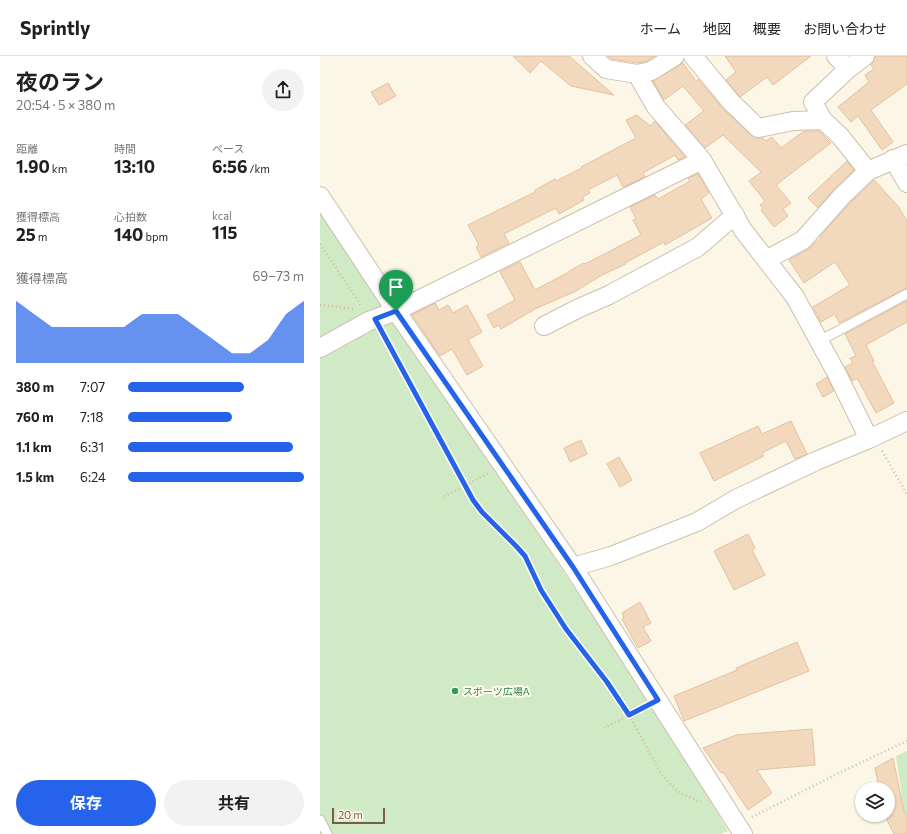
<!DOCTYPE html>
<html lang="ja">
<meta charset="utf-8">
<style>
body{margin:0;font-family:Commissioner,"Noto Sans JP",sans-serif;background:#f2f2f2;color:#202124;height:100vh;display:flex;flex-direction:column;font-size:15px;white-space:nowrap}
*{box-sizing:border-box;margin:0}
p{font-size:13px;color:#757577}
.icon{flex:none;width:22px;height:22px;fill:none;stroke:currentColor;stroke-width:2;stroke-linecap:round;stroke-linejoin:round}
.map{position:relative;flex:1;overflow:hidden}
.side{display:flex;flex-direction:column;background:#fff;width:320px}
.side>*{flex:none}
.fabs{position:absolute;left:535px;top:726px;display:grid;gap:8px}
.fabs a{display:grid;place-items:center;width:40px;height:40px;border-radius:50%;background:#fff;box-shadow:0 1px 3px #0004;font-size:20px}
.scale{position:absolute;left:12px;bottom:10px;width:53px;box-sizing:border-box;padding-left:4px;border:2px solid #765f4a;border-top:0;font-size:11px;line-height:14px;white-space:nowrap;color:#765f4a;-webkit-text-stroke:3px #fffaec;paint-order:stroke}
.pin{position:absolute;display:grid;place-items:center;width:34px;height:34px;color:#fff;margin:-41px -17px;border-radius:50% 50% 50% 0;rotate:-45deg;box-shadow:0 0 4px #0007}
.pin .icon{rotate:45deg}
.round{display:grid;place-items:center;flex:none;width:42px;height:42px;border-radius:21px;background:#f2f2f2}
.head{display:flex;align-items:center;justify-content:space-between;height:68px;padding:0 16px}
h1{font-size:22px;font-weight:700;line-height:30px}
.stats{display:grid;grid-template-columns:repeat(3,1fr);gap:6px;height:68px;padding:4px 16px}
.stats div{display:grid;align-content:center}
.stats b{font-size:17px;font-weight:700}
.stats small{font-size:11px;font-weight:400}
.stats p{font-size:11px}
.chart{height:112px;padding:8px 16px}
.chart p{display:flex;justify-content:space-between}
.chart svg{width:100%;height:72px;margin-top:4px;fill:#2563eb;opacity:.7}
.cta{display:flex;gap:8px;margin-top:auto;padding:8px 16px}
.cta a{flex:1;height:46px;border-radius:24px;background:#2563eb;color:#fff;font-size:16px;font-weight:700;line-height:46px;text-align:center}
.cta a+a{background:#f2f2f2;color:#202124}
ul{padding:0 16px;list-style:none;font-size:13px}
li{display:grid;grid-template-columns:64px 48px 1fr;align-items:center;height:30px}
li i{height:10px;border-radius:5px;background:#2563eb}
header{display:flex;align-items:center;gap:24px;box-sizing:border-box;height:56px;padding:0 20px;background:#fff;border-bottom:1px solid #e0e0e0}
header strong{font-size:19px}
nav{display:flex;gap:22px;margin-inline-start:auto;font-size:14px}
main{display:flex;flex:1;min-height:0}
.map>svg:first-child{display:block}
</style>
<header>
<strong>Sprintly</strong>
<nav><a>ホーム</a><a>地図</a><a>概要</a><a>お問い合わせ</a></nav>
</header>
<main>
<section class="side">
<div class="head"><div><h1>夜のラン</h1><p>20:54 · 5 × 380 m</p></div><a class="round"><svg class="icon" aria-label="share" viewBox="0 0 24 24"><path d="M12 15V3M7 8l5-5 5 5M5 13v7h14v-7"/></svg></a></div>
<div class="stats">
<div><p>距離</p><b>1.90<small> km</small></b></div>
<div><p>時間</p><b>13:10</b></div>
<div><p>ペース</p><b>6:56<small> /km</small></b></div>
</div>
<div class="stats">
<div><p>獲得標高</p><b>25<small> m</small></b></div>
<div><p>心拍数</p><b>140<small> bpm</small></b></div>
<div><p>kcal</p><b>115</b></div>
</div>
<div class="chart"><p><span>獲得標高</span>69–73 m</p>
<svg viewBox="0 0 160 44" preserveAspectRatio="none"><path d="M0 44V6L10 14L20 22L30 22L40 22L50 22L60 22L70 14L80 14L90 14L100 22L110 30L120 38L130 38L140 30L150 14L160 6V44z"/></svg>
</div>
<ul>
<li><b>380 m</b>7:07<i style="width:66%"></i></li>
<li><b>760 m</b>7:18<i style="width:59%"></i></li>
<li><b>1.1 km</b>6:31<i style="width:94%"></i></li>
<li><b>1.5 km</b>6:24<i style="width:100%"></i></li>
</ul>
<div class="cta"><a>保存</a><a>共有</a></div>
</section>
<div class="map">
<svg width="587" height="778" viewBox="0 0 587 778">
<rect width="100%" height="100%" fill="#fcf6e6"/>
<!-- green -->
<path fill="#cfeac4" d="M 0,157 L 334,649 L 408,775 L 400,778 L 0,778 Z
M 587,695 L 587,759 L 584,755 L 576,700 Z"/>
<!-- building -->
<path fill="#f2d8bd" stroke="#e4c19e" d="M 193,0 L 249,0 L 294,39 L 251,30 L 221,5 L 210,17 Z
M 288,0 L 335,0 L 327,5 L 317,7 L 292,3 Z
M 405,0 L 491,0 L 453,29 L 447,21 L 420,41 L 406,24 L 416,16 Z
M 556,0 L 587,0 L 587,28 L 551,54 L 573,86 L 562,94 L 538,60 L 531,66 L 518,51 L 549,26 L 545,19 L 554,13 L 551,9 Z
M 363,7 L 376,25 L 378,23 L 404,54 L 435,82 L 443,82 L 446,85 L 452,81 L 461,92 L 484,75 L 499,75 L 511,87 L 456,129 L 471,147 L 463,153 L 468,160 L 454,171 L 441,154 L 443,152 L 440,149 L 445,145 L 429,125 L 441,116 L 403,79 L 385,92 L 365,69 L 384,55 L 363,30 L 344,44 L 333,25 Z
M 68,27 L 76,40 L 59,49 L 51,36 Z
M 317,59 L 330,70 L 335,65 L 365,101 L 358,104 L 355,99 L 323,117 L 325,121 L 303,131 L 297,119 L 268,134 L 270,137 L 262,141 L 264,144 L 239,158 L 236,152 L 184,178 L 189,187 L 161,201 L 156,191 L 159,189 L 148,169 L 215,136 L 215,134 L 235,123 L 236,125 L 262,112 L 261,111 L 316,82 L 306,64 Z
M 527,105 L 534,114 L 515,132 L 498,152 L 488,142 Z
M 378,118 L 389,137 L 381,143 L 392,162 L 345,189 L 344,186 L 305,207 L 306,208 L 282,219 L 256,235 L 215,253 L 181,273 L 179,269 L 174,272 L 167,259 L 195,244 L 180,216 L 200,206 L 215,234 L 249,216 L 249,215 L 264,207 L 265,208 L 321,179 L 313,164 L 316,163 L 310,151 L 335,139 L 338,143 L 370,125 L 368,122 Z
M 554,124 L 578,150 L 587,165 L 587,232 L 519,267 L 515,258 L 501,266 L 493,251 L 530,229 L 515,206 L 484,227 L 469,204 L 488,193 L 501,182 L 500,180 L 530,147 Z
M 587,245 L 587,266 L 546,289 L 554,305 L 552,305 L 574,347 L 556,357 L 537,322 L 532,325 L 525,311 L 533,307 L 530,302 L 536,300 L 525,278 Z
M 115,247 L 119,254 L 128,249 L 133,257 L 147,249 L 162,276 L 148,284 L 163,310 L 147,319 L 132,293 L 120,300 L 92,259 Z
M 507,321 L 514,335 L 503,341 L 496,328 Z
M 471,365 L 487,398 L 475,403 L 466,385 L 442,397 L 444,400 L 394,425 L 380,397 L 438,370 L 442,378 Z
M 261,384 L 267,398 L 250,406 L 244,392 Z
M 299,401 L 312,424 L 300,431 L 287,408 Z
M 428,478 L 435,492 L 432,494 L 445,519 L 414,534 L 394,495 Z
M 320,546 L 331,567 L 323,571 L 331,585 L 318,592 L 302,563 L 304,562 L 302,557 Z
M 477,586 L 489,615 L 364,665 L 354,640 L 417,614 L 416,612 Z
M 492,673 L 495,709 L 437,714 L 452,737 L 428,754 L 403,716 L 401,717 L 383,692 L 416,679 Z
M 573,702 L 584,755 L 587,760 L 587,778 L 574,778 L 567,764 L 565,759 L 568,759 L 568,733 L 559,733 L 555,712 Z"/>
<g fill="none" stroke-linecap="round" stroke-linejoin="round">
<defs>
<path id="lane" d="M 499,285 L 587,238
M 0,764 L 7,778"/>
<path id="street" d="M 272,0 L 286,13 L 317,18 L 336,51 L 382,104 L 423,174 L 475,241 L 517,318 L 549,383
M 373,0 L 411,46 L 438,72 L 473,65 L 503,64 L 520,80 L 548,115
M 516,0 L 528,13
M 317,18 L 331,15 L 355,0
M 503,64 L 493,46 L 528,13 L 545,0
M 573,103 L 587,127
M 0,140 L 76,255 L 253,511 L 423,778
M 446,204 L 483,184 L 522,140 L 548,115 L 587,98
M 224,270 L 257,253 L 289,239 L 378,191 L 415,159
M 0,292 L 49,265 L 76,255 L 382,104
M 253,511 L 291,500 L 377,466 L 416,443 L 496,405 L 549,383 L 587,365"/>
</defs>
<!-- lane casing -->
<use href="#lane" stroke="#cebfac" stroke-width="11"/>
<!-- street casing -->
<use href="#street" stroke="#cebfac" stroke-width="20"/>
<!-- path -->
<path stroke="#d7bca0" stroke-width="2.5" stroke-dasharray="1 3" stroke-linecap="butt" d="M 0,188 L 42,251
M 0,249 L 33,253
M 63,278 L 153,444 L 162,456 L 196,490 L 205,500 L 217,526 L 246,573 L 287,627 L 309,659 L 340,716 L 349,727 L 360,737 L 381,746
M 562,395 L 587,438
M 124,440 L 145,430 L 168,417
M 284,672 L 323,652
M 432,761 L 519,717 L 587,685"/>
<!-- lane -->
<use href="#lane" stroke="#fff" stroke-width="9"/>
<!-- street -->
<use href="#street" stroke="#fff" stroke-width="18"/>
</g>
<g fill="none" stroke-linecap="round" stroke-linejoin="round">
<defs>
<path id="route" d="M 76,255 L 253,511 L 338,644 L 309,659 L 287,626 L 246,573 L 221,534 L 205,500 L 196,490 L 162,456 L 153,444 L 55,263 Z"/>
</defs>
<!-- route casing -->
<use href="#route" stroke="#fff" stroke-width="8"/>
<!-- route -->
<use href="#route" stroke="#2563eb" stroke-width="5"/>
</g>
<!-- markers -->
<circle fill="#2e9e5b" stroke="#fffaec" stroke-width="1.5" cx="135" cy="635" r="4"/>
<g text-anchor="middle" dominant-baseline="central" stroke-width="4" stroke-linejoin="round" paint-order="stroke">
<!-- leisure labels -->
<g font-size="10" fill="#27864d" stroke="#fffaec" text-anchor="start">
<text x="143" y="635">スポーツ広場A</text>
</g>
</g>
</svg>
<div class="fabs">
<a><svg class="icon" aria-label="layers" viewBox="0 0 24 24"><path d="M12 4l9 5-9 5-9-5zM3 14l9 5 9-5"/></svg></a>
</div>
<div class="scale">20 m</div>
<div class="pin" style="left:76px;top:255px;background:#1e9e55"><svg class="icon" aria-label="arrive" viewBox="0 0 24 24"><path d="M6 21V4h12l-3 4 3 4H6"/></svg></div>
</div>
</main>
